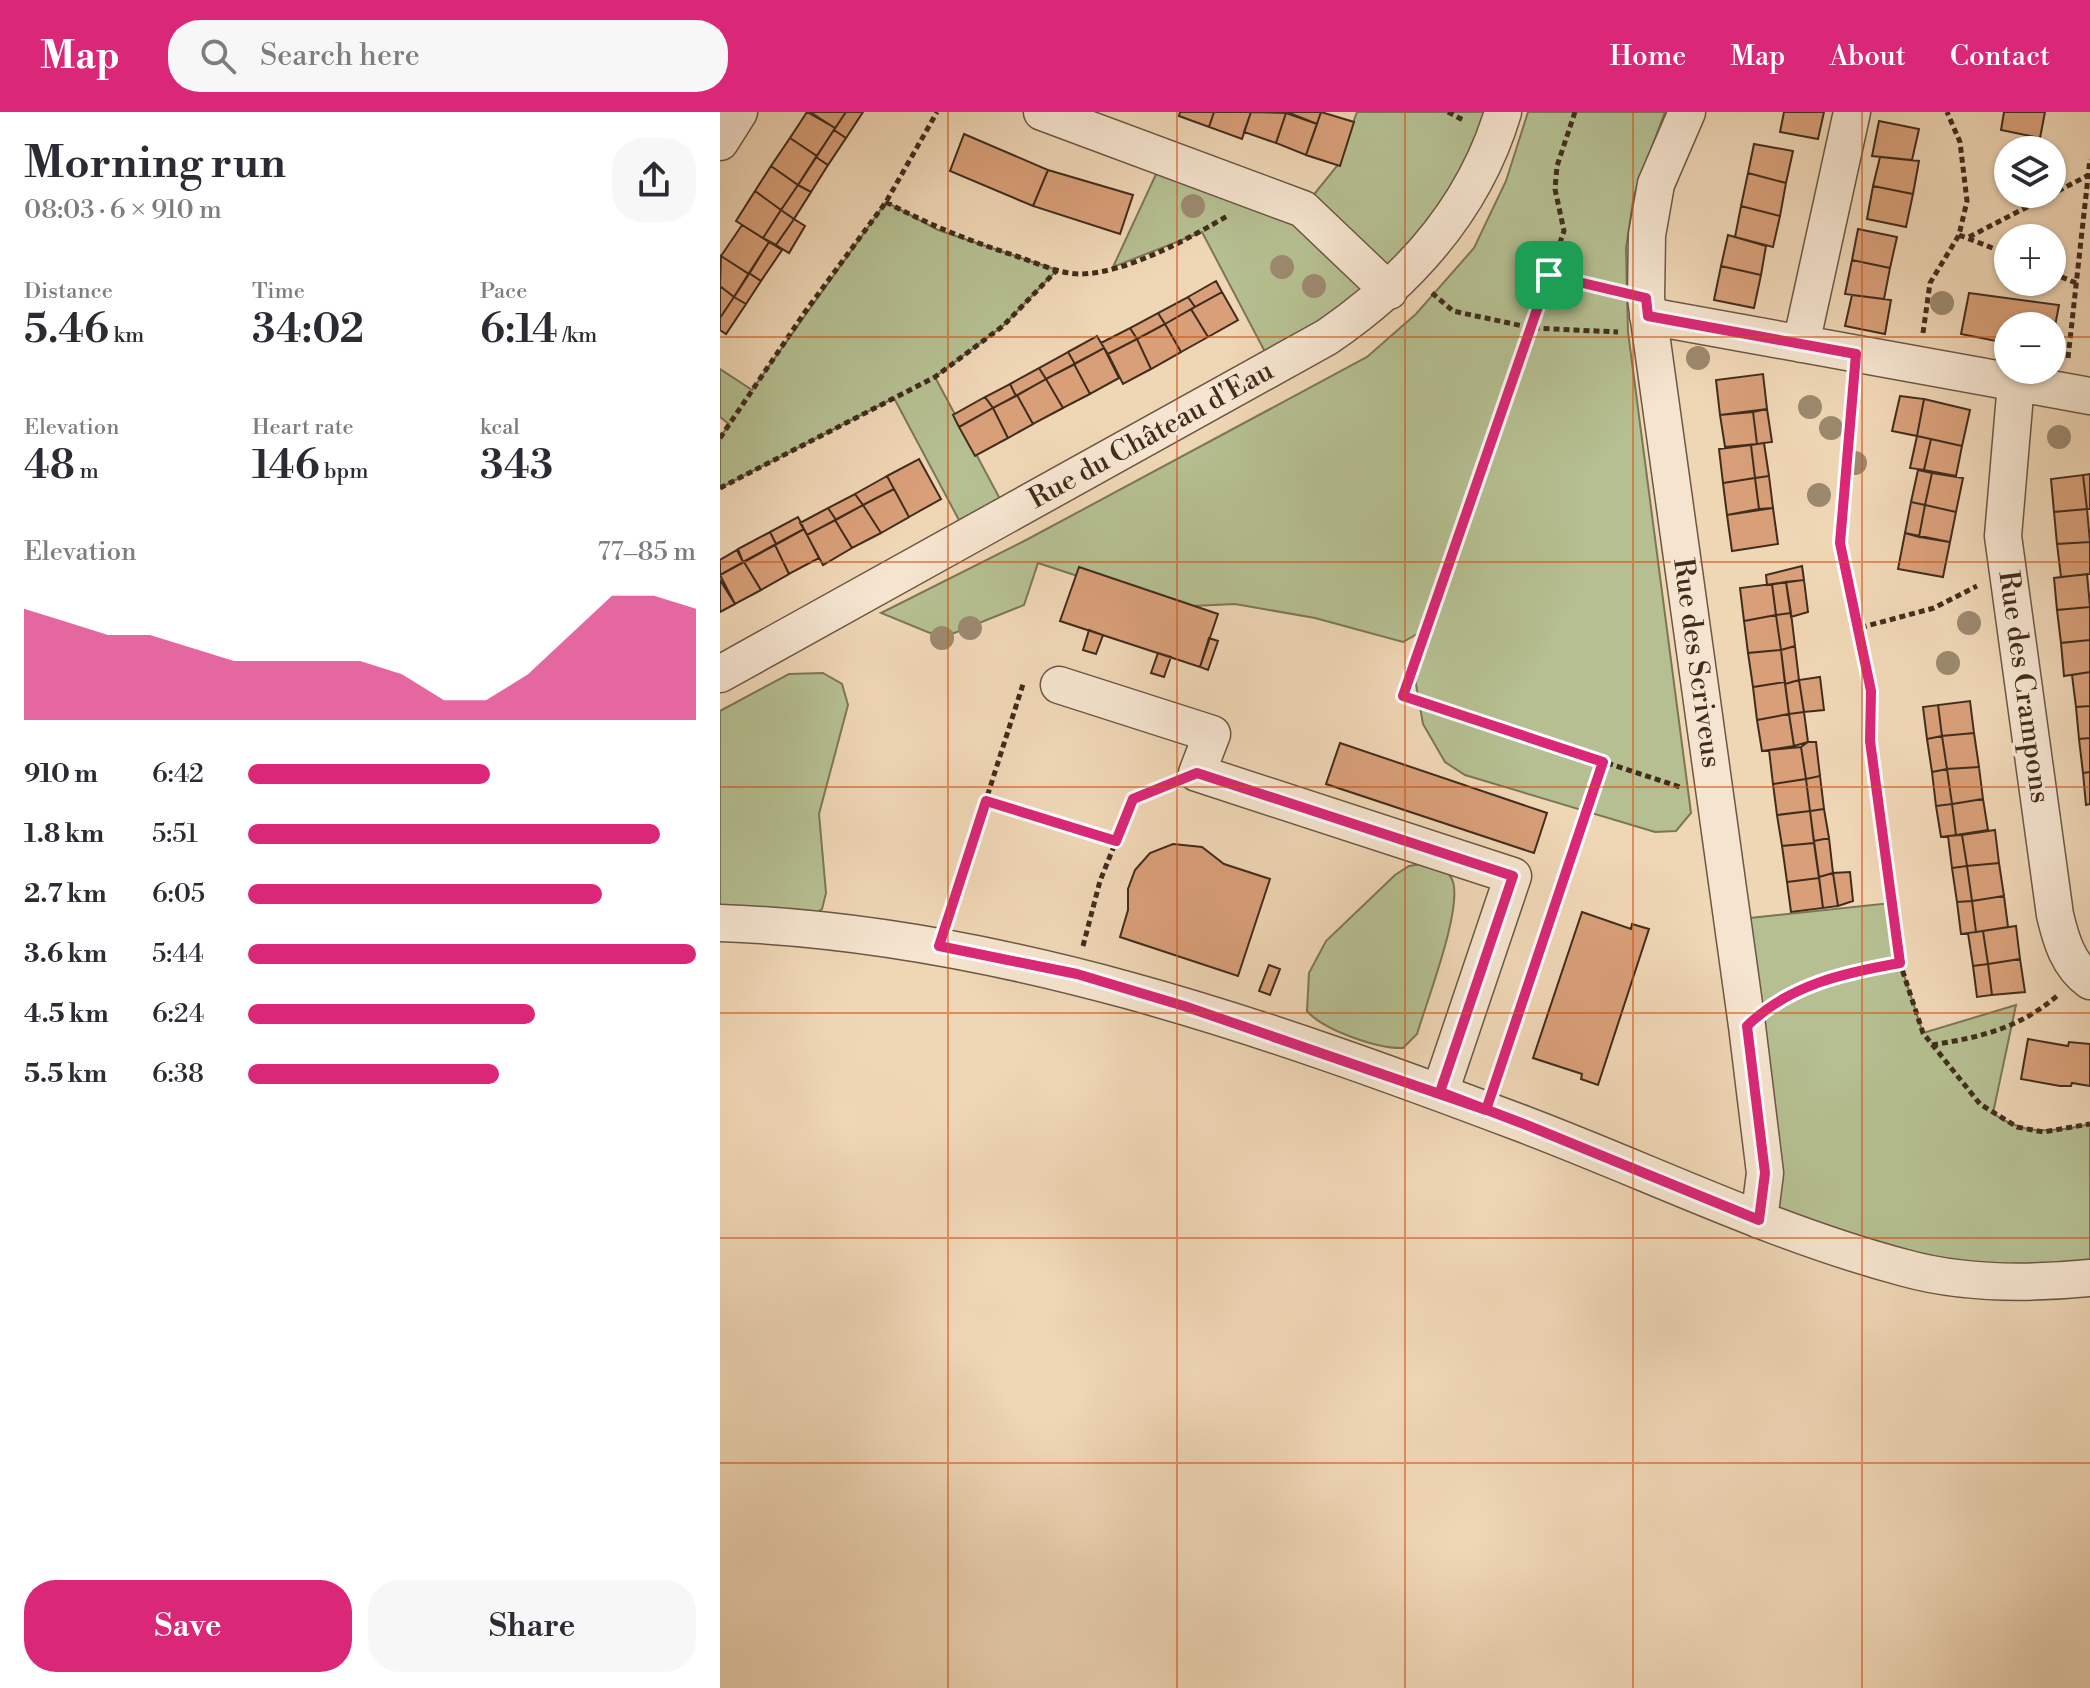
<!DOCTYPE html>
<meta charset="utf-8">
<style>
body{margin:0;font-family:"Libre Bodoni",serif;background:#f7f7f7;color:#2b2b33;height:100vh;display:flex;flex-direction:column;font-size:30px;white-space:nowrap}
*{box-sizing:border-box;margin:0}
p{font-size:26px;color:#7c7c81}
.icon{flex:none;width:44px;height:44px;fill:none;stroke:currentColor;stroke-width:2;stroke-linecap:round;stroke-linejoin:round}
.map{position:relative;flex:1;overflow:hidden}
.panel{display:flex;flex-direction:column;background:#fff;width:720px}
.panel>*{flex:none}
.fabs{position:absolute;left:1274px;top:24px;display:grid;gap:16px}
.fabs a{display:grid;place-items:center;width:72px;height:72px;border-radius:50%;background:#fff;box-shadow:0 2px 6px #0004;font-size:40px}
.pin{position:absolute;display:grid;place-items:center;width:68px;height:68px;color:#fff;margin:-34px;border-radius:16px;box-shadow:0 4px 12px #0006}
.round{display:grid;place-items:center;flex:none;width:84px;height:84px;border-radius:32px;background:#f7f7f7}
.headline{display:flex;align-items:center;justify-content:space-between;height:136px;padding:0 24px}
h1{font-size:44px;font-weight:600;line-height:60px}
.figures{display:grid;grid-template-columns:repeat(3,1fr);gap:12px;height:136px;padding:8px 24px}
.figures div{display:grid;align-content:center}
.figures b{font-size:40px;font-weight:600}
.figures small{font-size:22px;font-weight:400}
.figures p{font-size:22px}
.chart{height:224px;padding:16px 24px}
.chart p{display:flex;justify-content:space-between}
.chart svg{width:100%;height:144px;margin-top:8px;fill:#db2777;opacity:.7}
.button{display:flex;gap:16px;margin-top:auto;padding:16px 24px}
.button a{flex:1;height:92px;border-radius:32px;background:#db2777;color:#fff;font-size:32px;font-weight:600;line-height:92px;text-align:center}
.button a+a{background:#f7f7f7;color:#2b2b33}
ul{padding:0 24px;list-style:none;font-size:26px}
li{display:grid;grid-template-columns:128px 96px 1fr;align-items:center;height:60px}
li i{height:20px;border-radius:10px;background:#db2777}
header{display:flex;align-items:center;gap:48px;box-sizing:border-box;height:112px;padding:0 40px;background:#db2777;color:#fff}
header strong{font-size:38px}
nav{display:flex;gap:44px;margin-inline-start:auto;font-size:28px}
.search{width:560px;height:72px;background:#f7f7f7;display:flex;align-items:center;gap:20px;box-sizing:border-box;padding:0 28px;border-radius:32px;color:#7c7c81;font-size:30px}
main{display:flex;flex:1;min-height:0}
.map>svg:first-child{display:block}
</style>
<header>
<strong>Map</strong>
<div class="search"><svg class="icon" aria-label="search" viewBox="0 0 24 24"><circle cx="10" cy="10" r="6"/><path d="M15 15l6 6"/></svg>Search here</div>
<nav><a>Home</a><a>Map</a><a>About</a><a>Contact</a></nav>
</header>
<main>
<section class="panel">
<div class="headline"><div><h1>Morning run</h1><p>08:03 · 6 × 910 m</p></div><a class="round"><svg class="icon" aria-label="share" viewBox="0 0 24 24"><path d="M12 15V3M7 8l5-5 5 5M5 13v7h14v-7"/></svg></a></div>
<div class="figures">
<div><p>Distance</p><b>5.46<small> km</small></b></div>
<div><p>Time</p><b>34:02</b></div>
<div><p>Pace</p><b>6:14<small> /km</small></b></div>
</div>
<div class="figures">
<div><p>Elevation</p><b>48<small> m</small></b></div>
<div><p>Heart rate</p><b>146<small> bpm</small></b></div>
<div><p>kcal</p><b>343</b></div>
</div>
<div class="chart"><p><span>Elevation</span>77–85 m</p>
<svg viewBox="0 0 160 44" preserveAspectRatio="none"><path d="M0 44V10L10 14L20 18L30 18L40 22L50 26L60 26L70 26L80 26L90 30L100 38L110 38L120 30L130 18L140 6L150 6L160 10V44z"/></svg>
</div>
<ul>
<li><b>910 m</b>6:42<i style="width:54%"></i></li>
<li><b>1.8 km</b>5:51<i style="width:92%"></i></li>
<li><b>2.7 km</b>6:05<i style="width:79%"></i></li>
<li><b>3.6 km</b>5:44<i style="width:100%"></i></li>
<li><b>4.5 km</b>6:24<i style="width:64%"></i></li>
<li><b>5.5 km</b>6:38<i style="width:56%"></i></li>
</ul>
<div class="button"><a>Save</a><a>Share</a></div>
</section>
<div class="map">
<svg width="1370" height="1576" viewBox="0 0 1370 1576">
<rect width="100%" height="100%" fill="#efd6b5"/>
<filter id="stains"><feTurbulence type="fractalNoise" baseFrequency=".0025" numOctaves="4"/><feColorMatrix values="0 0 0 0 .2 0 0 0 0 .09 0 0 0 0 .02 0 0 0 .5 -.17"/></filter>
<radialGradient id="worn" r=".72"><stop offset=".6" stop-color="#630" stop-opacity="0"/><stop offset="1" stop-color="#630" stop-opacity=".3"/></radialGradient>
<!-- green -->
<path fill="#b5bf91" stroke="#7b7657" stroke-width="2" d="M 637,0 L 783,0 L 720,124 L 553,255 L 482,120 L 393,155 L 444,45 L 583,96 L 617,54 Z
M 808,0 L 945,0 L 914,83 L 906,136 L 907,181 L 908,220 L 971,701 L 956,719 L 935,720 L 745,663 L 725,650 L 703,612 L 693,555 L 706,517 L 683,530 L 595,506 L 515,492 L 452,495 L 318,451 L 304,493 L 222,526 L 161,501 L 308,427 L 647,245 L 696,202 L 754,136 L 786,69 Z
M 166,90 L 218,118 L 337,158 L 283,214 L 215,265 L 288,402 L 248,425 L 174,286 L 0,376 L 0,326 L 9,312 L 0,305 L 0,257 L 32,278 Z
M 103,561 L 122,572 L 128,593 L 99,702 L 106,781 L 102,797 L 77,816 L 0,811 L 0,599 L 69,562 Z
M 708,751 C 720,756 733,760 734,775 C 738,808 708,886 697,922 L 683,936 C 658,937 603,918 587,899 L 589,861 L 606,829 L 675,763 L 689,754 Z
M 1171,791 L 1180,851 L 1203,921 L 1296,893 L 1273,1001 C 1302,1024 1336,1020 1370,1012 L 1370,1166 L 1259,1168 L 1039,1108 L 1012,808 Z"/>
<!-- building -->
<path fill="#d89f78" stroke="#412d1d" stroke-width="2" d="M 87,0 L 115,16 L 97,44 L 70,26 Z
M 90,0 L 126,0 L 115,16 Z
M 126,0 L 143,0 L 126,26 L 114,18 Z
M 460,0 L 494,0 L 489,15 L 459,4 Z
M 494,0 L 531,0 L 522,27 L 489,15 Z
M 531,0 L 566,1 L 556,31 L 524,20 Z
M 567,0 L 601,0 L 597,12 Z
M 601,0 L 634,10 L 620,54 L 586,43 Z
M 1064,0 L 1104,0 L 1098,27 L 1060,20 Z
M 1284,0 L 1325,0 L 1320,26 L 1281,18 Z
M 566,1 L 597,12 L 586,43 L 556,31 Z
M 1159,9 L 1199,17 L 1192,48 L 1152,44 Z
M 114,18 L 126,26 L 108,53 L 96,45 Z
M 244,22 L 328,58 L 313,94 L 230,59 Z
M 70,26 L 97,44 L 78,73 L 51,54 Z
M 1034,32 L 1073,39 L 1066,71 L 1028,61 Z
M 96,45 L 108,53 L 91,80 L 78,73 Z
M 1160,45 L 1199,49 L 1193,82 L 1153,74 Z
M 51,54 L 78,73 L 61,98 L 35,79 Z
M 328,58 L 413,83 L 400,122 L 313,94 Z
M 1028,61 L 1066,71 L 1060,104 L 1021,94 Z
M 78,73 L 91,80 L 74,107 L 61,98 Z
M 1153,74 L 1193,82 L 1186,115 L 1147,107 Z
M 35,79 L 61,98 L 43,126 L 16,109 Z
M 1021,94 L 1060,104 L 1053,135 L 1015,125 Z
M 61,98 L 74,107 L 56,133 L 43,126 Z
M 74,107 L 85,114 L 69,141 L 56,133 Z
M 22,113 L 49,130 L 29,162 L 1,144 Z
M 1138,117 L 1177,125 L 1170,156 L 1132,148 Z
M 1008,123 L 1046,134 L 1041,163 L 1001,154 Z
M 49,130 L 62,138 L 41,169 L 29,161 Z
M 1,144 L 29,162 L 14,185 L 0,174 Z
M 1132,148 L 1170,156 L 1164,187 L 1125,182 Z
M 1001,154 L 1041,163 L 1034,196 L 994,188 Z
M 29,161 L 41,169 L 26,192 L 14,185 Z
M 496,169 L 502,180 L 475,195 L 468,185 Z
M 0,174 L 14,185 L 0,206 Z
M 502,180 L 518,208 L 488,225 L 471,197 Z
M 1249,181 L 1339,193 L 1332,230 L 1332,214 L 1288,214 L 1288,228 L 1281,230 L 1241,222 Z
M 1132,183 L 1171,188 L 1165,222 L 1125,214 Z
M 14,185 L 26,192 L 6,222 L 0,218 L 0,206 Z
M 468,185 L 475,195 L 445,212 L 438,201 Z
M 471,197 L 488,225 L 461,240 L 445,212 Z
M 438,201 L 445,212 L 417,227 L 410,216 Z
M 445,212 L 461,240 L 431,257 L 417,227 Z
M 410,216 L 417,227 L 388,242 L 381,231 Z
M 377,224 L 384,236 L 355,252 L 348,240 Z
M 417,227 L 431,257 L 403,272 L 388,242 Z
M 384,236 L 399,266 L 370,282 L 354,252 Z
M 348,240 L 355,252 L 326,267 L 319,256 Z
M 354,252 L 370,282 L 343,296 L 326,267 Z
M 319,256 L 326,267 L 296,284 L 290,272 Z
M 1043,262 L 1047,297 L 1000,303 L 996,268 Z
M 326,267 L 343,296 L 313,312 L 297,283 Z
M 290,272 L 296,284 L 273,296 L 265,285 Z
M 297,283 L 313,312 L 288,326 L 273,296 Z
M 1180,284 L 1204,287 L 1197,324 L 1172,319 Z
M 265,285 L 273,296 L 239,315 L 233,303 Z
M 1204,287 L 1250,298 L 1242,334 L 1197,324 Z
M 273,296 L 288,326 L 255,344 L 239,315 Z
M 1047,297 L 1052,330 L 1037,332 L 1033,300 Z
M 1033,300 L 1037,332 L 1005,335 L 1000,303 Z
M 1197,324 L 1211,327 L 1204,358 L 1190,356 Z
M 1211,327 L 1242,334 L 1236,364 L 1204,358 Z
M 1044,331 L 1049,364 L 1035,366 L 1031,333 Z
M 1031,333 L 1035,366 L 1003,371 L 999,337 Z
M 199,347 L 221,387 L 189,405 L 167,364 Z
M 1198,358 L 1212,361 L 1205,393 L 1191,390 Z
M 1212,361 L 1243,366 L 1236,400 L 1205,393 Z
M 1370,362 L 1370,397 L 1367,397 L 1363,363 Z
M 1363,363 L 1367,397 L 1334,400 L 1331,367 Z
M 167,364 L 174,377 L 143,393 L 135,382 Z
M 1049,364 L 1053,396 L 1039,397 L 1035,366 Z
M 1035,366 L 1039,397 L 1007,403 L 1003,371 Z
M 174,377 L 189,405 L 161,421 L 143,393 Z
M 135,382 L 143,393 L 116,408 L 108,396 Z
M 1191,390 L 1205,393 L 1199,425 L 1185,421 Z
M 143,393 L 161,421 L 132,436 L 115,408 Z
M 1205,393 L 1236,400 L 1230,430 L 1199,425 Z
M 108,396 L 116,408 L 87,423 L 80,411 Z
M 1053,396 L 1058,432 L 1012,439 L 1007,403 Z
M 1367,397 L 1370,430 L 1337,432 L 1334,400 Z
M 78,405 L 84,417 L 56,432 L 50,420 Z
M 115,408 L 132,436 L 103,453 L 87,423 Z
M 84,417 L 99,446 L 69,462 L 55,433 Z
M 50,420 L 56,432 L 23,450 L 18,437 Z
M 1185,421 L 1230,430 L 1223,465 L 1178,457 Z
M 1370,430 L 1370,462 L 1341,465 L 1337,432 Z
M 55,433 L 69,462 L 41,478 L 24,450 Z
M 17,438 L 23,450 L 0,463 L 0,448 Z
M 24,450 L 41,478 L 15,492 L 0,463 Z
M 1082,454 L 1084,468 L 1047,473 L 1046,463 Z
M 359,455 L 498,502 L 480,555 L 340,509 Z
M 1367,462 L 1370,495 L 1337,498 L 1334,466 Z
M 0,468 L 15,492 L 0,500 Z
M 1084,468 L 1088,500 L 1071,505 L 1066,470 Z
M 1066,470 L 1071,501 L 1056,503 L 1052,472 Z
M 1052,472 L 1056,503 L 1024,509 L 1020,476 Z
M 1370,495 L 1370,528 L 1341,531 L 1337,498 Z
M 1071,501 L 1075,534 L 1061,538 L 1056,503 Z
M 1056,503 L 1061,538 L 1028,541 L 1024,509 Z
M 369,518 L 383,523 L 376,542 L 363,538 Z
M 489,526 L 498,529 L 488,558 L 480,555 Z
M 1370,528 L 1370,560 L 1344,564 L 1341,531 Z
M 1075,534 L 1079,568 L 1065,572 L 1061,538 Z
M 1061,538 L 1065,570 L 1033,575 L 1028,541 Z
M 438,541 L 451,545 L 444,565 L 431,561 Z
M 1370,560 L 1370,594 L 1356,595 L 1352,563 Z
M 1100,565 L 1104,598 L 1084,600 L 1079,568 Z
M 1079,568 L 1084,600 L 1069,602 L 1065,572 Z
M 1065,570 L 1069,602 L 1037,608 L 1033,575 Z
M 1250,589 L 1254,621 L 1222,624 L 1218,593 Z
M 1218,593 L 1222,624 L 1207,627 L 1203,595 Z
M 1370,594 L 1370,626 L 1359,627 L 1356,595 Z
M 1084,600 L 1088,630 L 1074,634 L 1069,602 Z
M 1069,602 L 1074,634 L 1042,639 L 1037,608 Z
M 1254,621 L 1259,655 L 1227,657 L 1222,624 Z
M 1222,624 L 1227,657 L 1212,660 L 1207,627 Z
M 1370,626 L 1370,660 L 1363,661 L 1359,627 Z
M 1088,630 L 1096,630 L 1100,664 L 1086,667 L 1081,635 Z
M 620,631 L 827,701 L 814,741 L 606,672 Z
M 1081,635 L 1086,667 L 1053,672 L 1049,638 Z
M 1259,655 L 1263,687 L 1232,692 L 1227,657 Z
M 1227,657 L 1232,692 L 1216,694 L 1212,660 Z
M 1370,660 L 1370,692 L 1366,693 L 1363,661 Z
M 1100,664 L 1104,697 L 1090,699 L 1086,667 Z
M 1086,667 L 1090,699 L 1057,703 L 1053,672 Z
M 1263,687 L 1268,718 L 1236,723 L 1232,692 Z
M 1232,692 L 1236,723 L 1221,725 L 1216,694 Z
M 1104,697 L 1109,726 L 1094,729 L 1090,699 Z
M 1090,699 L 1094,731 L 1062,734 L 1057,703 Z
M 1275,718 L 1279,751 L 1247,754 L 1242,723 Z
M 1242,723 L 1247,754 L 1232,756 L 1228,724 Z
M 1109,726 L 1113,761 L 1099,765 L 1094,729 Z
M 1094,731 L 1099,766 L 1067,770 L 1062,734 Z
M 453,732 L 482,735 L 504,752 L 550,767 L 518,864 L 400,825 L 408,798 L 408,777 L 415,758 L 430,741 Z
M 1279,751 L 1284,784 L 1252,789 L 1247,754 Z
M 1247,754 L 1252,789 L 1237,790 L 1232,756 Z
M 1130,760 L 1133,789 L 1118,794 L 1113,761 Z
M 1113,761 L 1118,794 L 1103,796 L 1099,765 Z
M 1099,766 L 1103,796 L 1071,800 L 1067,770 Z
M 1284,784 L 1288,815 L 1256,820 L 1252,789 Z
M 1252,789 L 1256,820 L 1241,822 L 1237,790 Z
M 862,800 L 911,817 L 912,812 L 929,817 L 878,973 L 861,967 L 862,962 L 813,946 Z
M 1296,814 L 1300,847 L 1268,852 L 1263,819 Z
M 1263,819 L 1268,852 L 1253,854 L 1248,821 Z
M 1300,847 L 1305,880 L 1272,883 L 1268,852 Z
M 1268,852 L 1272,883 L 1257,885 L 1253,854 Z
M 549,853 L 560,857 L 550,883 L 539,879 Z
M 1308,927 L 1348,934 L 1349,930 L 1370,932 L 1370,974 L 1352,971 L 1351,974 L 1340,974 L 1301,967 Z"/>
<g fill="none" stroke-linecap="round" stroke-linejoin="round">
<defs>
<path id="minor" d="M 322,0 L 583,97 L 669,179
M 967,0 L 936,72 L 927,123 L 926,186 L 1027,914 L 1045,1061 L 1039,1108
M 0,30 L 19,0
M 928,204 L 1370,284
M 1081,232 L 1132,0
M 1296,271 L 1283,424 L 1335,803 C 1341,828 1348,853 1370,869
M 0,562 L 607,225 C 689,169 754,97 783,0
M 339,573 L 492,622 L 477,661 L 793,764 L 720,980
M 0,811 C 279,821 544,914 803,1012 C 930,1060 1053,1121 1185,1156 C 1243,1172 1310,1172 1370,1166"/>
</defs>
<!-- minor casing -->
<use href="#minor" stroke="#6c5743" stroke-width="39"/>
<!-- path -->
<path stroke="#412d1d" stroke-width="5" stroke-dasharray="6 4" stroke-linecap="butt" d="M 728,0 L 745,9
M 855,0 L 837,54 L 835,77 L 844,119 L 683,584 L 960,675
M 166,90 C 209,113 250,129 296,144 C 317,151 339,162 361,162 C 407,161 470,126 509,103
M 1239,123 L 1288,142
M 1249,125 L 1367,64
M 1332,161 L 1356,171
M 830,163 L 894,178
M 712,181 L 733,199 L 812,216 L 898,220
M 1203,221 L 1210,171 L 1239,123 L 1247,89 L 1240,30 L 1227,0
M 1348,246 L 1370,47
M 1133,272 L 1119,411 L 1139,516
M 0,326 L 85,200 L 166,90 L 217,0
M 0,376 L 215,265 L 283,214 L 337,158
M 266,689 L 396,729
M 228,807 L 304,569
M 363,834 L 380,769 L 413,687 L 449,673
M 1180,851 L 1150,629 L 1151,579 L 1139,516 L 1214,496 L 1257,474
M 1055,890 L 1131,859 L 1180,851 L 1203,921 L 1260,992 L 1297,1015 L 1323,1020 L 1370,1012
M 1212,933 C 1261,925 1301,916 1339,882
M 776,967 L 883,650"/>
<!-- minor -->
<use href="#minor" stroke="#f5e4cf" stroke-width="36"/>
</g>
<!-- trees -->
<g fill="#9c896e">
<circle cx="473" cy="94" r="12"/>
<circle cx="562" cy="155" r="12"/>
<circle cx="594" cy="174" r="12"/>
<circle cx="1222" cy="191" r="12"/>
<circle cx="978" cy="246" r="12"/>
<circle cx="1090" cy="295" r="12"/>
<circle cx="1111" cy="316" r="12"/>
<circle cx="1339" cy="325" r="12"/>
<circle cx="1135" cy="351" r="12"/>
<circle cx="1099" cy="383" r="12"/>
<circle cx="1249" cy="511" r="12"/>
<circle cx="250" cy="516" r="12"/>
<circle cx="222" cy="526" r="12"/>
<circle cx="1228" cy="551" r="12"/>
</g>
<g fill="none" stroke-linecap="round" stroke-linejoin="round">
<defs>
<path id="route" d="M 829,163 L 683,584 L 883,650 L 766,998 L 464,894 L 357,862 L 219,834 L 266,689 L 396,729 L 413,687 L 477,661 L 793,764 L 720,980 L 804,1012 L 1039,1108 L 1045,1061 L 1027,914 C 1069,873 1123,861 1180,851 L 1150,629 L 1151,579 L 1120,431 L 1136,242 L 928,204 L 926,186 L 829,163"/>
</defs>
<!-- route casing -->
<use href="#route" stroke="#fff" stroke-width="16"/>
<!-- route -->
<use href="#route" stroke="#db2777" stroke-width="10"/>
</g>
<!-- grid -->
<path fill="none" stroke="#cf520f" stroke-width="2" stroke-opacity="0.55" d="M 228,0 L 228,1576M 457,0 L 457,1576M 685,0 L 685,1576M 913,0 L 913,1576M 1142,0 L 1142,1576M 0,225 L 1288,225M 1332,225 L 1370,225M 0,450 L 1370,450M 0,675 L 1370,675M 0,901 L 1370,901M 0,1126 L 1370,1126M 0,1351 L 1370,1351"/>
<g text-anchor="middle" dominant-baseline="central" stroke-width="7" stroke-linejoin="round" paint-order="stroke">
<!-- street labels -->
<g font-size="28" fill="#412d1d" stroke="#f5e4cf">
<text transform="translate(431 323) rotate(-29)">Rue du Château d'Eau</text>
<text transform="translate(977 551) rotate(82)">Rue des Scriveus</text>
<text transform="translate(1304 575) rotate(82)">Rue des Crampons</text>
</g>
</g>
<rect width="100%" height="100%" filter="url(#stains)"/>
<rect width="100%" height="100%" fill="url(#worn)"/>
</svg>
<div class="fabs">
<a><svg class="icon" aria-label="layers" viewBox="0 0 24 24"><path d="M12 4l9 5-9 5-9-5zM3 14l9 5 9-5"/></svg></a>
<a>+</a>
<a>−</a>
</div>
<div class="pin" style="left:829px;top:163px;background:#1e9e55"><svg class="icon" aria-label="arrive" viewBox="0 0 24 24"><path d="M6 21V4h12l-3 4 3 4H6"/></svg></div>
</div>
</main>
